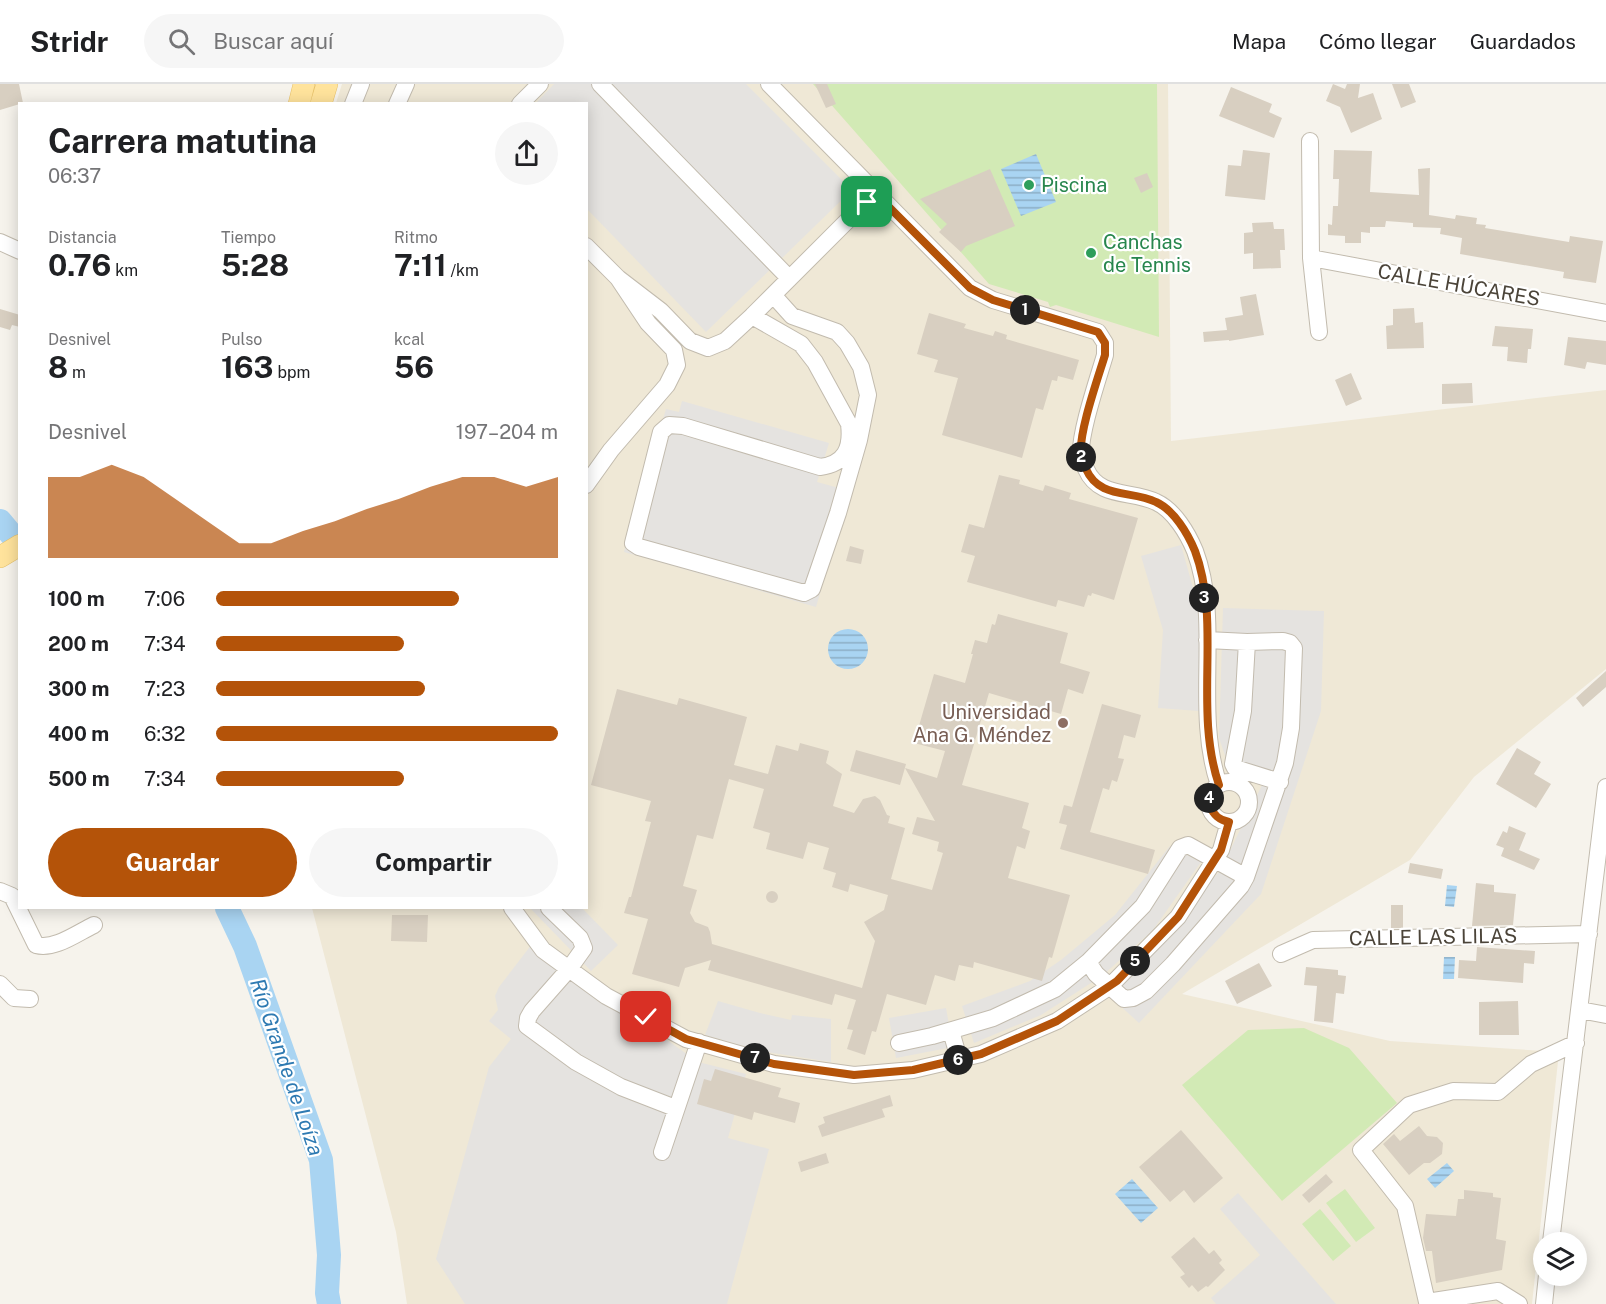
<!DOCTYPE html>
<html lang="es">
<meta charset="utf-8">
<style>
body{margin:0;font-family:"Public Sans",sans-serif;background:#f6f6f6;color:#202124;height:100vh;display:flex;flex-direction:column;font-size:22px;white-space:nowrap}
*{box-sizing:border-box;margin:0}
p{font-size:20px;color:#757577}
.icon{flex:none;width:33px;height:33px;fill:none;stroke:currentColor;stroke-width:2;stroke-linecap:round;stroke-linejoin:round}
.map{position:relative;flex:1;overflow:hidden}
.drawer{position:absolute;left:18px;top:18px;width:570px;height:807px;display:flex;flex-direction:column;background:#fff;border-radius:0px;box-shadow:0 3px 15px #0003}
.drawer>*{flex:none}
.buttons{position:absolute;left:1533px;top:1148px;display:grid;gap:12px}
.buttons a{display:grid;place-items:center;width:54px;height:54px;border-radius:50%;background:#fff;box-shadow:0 3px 15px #0003;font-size:30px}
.pin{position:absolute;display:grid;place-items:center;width:51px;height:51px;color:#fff;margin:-26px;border-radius:12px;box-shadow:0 3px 9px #0006}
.km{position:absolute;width:30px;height:30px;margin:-15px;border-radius:50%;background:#222;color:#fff;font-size:16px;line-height:30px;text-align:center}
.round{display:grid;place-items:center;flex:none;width:63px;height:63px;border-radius:32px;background:#f6f6f6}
.headline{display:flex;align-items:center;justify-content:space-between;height:102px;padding:0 30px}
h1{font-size:33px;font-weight:700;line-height:45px}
.stats{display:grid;grid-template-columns:repeat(3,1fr);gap:9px;height:102px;padding:6px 30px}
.stats div{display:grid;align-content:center}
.stats b{font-size:30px;font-weight:700}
.stats small{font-size:16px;font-weight:400}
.stats p{font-size:16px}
.chart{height:168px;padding:12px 30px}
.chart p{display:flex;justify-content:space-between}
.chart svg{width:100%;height:108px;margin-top:6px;fill:#b45309;opacity:.7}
.cta{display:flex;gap:12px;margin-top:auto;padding:12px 30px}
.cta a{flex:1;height:69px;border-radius:36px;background:#b45309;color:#fff;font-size:24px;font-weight:700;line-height:69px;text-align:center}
.cta a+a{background:#f6f6f6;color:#202124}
ul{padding:0 30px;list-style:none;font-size:20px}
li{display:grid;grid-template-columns:96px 72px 1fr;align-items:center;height:45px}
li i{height:15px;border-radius:8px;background:#b45309}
header{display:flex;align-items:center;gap:36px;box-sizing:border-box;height:84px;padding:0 30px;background:#fff;border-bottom:2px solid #e0e0e0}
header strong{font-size:28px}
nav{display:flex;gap:33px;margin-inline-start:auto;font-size:21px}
.search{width:420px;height:54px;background:#f6f6f6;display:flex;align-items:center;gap:15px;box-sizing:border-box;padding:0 21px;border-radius:33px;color:#757577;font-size:22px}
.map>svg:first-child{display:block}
</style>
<header>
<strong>Stridr</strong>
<div class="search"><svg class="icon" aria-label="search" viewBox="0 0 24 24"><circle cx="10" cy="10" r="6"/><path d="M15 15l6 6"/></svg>Buscar aquí</div>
<nav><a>Mapa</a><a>Cómo llegar</a><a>Guardados</a></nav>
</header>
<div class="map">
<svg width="1606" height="1220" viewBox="0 0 1606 1220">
<defs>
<pattern id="water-rules" width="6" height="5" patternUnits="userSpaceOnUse" patternTransform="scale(1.5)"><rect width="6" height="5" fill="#a9d4f2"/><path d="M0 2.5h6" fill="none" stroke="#8caec5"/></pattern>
</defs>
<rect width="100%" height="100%" fill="#f6f3ec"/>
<!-- education -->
<path fill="#efe8d6" d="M 342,0 L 1168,0 L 1171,357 L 1606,306 L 1606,585 L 1474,693 L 1410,776 L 1182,910 L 1390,957 L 1559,968 L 1532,1220 L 407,1220 L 396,1148 L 312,824 L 586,824 L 586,20 L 336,19 Z"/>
<!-- park -->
<path fill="#d2eab5" d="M 813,0 L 1157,0 L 1159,253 L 1056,221 L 1050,223 L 1048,218 L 989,200 Z
M 1304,944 L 1349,964 L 1397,1019 L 1282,1117 L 1182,1001 L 1248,946 Z
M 1345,1105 L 1375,1144 L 1356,1158 L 1326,1119 Z
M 1320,1125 L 1351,1162 L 1333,1177 L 1302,1140 Z"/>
<!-- parking -->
<path fill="#e5e3e0" d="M 554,0 L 746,0 L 852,106 L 706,248 L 587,125 L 586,20 L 535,20 Z
M 682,317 L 829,359 L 817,398 L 850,407 L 816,523 L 624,468 L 666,325 L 679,328 Z
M 1181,461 L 1204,543 L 1199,627 L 1158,624 L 1163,546 L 1141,472 Z
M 1223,524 L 1324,527 L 1321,627 L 1261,810 L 1139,939 L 1105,908 L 1220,787 L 1262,701 L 1230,686 L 1219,654 Z
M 1170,762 L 1201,778 L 1153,846 L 1102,892 L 1041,931 L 974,959 L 962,922 L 1030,897 L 1061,876 L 1115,831 Z
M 530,824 L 582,824 L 618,861 L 591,887 Z
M 532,860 L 698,978 L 746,990 L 728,1054 L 769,1065 L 727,1220 L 465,1220 L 436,1175 L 489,983 L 511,955 L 489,937 L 498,926 L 495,912 L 499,903 Z
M 718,917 L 760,929 L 791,936 L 792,931 L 831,935 L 831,978 L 761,967 L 705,951 Z
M 946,924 L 953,963 L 896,974 L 889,934 Z
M 1238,1109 L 1336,1220 L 1216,1220 L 1211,1214 L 1260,1171 L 1220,1125 Z"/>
<!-- water -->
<path fill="url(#water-rules)" d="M 1036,70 L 1056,118 L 1021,132 L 1001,85 Z
M828 565a20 20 0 1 1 40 0a20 20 0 1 1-40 0Z
M 1447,801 L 1457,802 L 1454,823 L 1445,822 Z
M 1444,873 L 1455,873 L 1454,895 L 1443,895 Z
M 1447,1079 L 1454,1087 L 1435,1104 L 1427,1095 Z
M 1132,1095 L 1158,1124 L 1141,1139 L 1115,1110 Z"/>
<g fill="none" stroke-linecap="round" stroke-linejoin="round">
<!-- river -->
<path stroke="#a9d4f2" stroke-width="24" d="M 0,437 L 20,461
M 227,824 L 245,862 L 321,1076 L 329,1171 L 327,1209 L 329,1220"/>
</g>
<!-- building -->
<path fill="#d8cfc1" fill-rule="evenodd" d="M 0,0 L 19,0 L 23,19 L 0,26 Z
M 815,0 L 827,0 L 836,20 L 826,24 Z
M 1333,0 L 1345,5 L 1347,0 L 1360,0 L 1358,14 L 1373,9 L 1382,35 L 1351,49 L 1340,23 L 1326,17 Z
M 1392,0 L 1409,0 L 1416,18 L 1401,24 Z
M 1231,3 L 1272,20 L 1269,28 L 1282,34 L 1274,54 L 1219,32 Z
M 1243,66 L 1270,69 L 1265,116 L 1225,112 L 1228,81 L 1241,82 Z
M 1334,66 L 1372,67 L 1370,108 L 1419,111 L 1418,85 L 1430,84 L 1429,131 L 1455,135 L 1456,131 L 1477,134 L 1476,140 L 1486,141 L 1485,144 L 1569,158 L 1570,152 L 1603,157 L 1596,199 L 1563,194 L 1564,188 L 1460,170 L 1462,154 L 1440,150 L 1441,144 L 1413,143 L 1413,139 L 1386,137 L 1385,143 L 1370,143 L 1370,149 L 1361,148 L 1361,159 L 1345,159 L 1345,152 L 1328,151 L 1328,140 L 1332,141 L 1333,122 L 1338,122 L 1339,95 L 1333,95 Z
M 990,85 L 1015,142 L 966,162 L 961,168 L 939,148 L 947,140 L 920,115 Z
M 1147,89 L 1153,103 L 1141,109 L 1134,94 Z
M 1273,138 L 1274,145 L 1284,145 L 1285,166 L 1280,166 L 1281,184 L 1253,185 L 1253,169 L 1244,170 L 1244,149 L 1253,148 L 1252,139 Z
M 1256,210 L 1264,251 L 1229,257 L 1229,256 L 1204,258 L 1203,248 L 1227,246 L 1225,234 L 1243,231 L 1240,213 Z
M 1414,224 L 1415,239 L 1423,238 L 1424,264 L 1387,265 L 1386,242 L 1393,241 L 1393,225 Z
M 0,225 L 20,231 L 20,243 L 12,241 L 10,246 L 0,243 Z
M 929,229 L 966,240 L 964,244 L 993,252 L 995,247 L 1007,251 L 1006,255 L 1079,276 L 1073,296 L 1058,292 L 1057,297 L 1052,296 L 1043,326 L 1036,324 L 1022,374 L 942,351 L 958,294 L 934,288 L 938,276 L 917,270 Z
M 1495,242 L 1533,245 L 1531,265 L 1528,265 L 1527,279 L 1507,277 L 1508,263 L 1492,262 Z
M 1568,253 L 1606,257 L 1606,281 L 1587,278 L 1585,285 L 1564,281 Z
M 1351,289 L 1362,315 L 1346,322 L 1335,296 Z
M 1472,299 L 1473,319 L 1442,320 L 1442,300 Z
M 999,391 L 1020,396 L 1019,400 L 1043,407 L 1045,401 L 1071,409 L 1069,415 L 1138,434 L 1114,516 L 1092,509 L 1091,512 L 1088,511 L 1084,523 L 1058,516 L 1056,523 L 967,498 L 975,472 L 961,468 L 969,440 L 984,444 Z
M 850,462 L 864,466 L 861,480 L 846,477 Z
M 998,530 L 1068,549 L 1060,579 L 1090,588 L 1083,610 L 1068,605 L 1061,630 L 989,609 L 962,701 L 1029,719 L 1022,744 L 1030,747 L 1025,765 L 1017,762 L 1008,794 L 1070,811 L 1052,874 L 1049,873 L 1042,897 L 974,878 L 973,884 L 959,881 L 955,897 L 935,891 L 926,921 L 887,910 L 876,948 L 872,947 L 865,971 L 847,965 L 853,946 L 847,945 L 856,916 L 835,910 L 832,921 L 708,886 L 711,876 L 685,884 L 679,903 L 632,890 L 648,835 L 624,829 L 629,813 L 631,813 L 651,738 L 645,737 L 651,717 L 591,701 L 617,605 L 677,621 L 679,614 L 747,633 L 734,681 L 768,690 L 776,661 L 798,667 L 800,659 L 829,667 L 826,679 L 842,690 L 833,722 L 854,729 L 863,715 L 875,712 L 880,716 L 887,731 L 890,732 L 888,739 L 905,744 L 891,795 L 932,806 L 943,769 L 937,767 L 939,758 L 912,750 L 917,733 L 935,737 L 905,684 L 937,694 L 945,667 L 914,659 L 934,590 L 965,599 L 973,570 L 971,570 L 975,556 L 987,559 L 992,540 L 995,541 ZM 729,695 L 764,705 L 753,744 L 770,749 L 766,765 L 803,775 L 808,758 L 829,764 L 823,785 L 836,789 L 832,803 L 848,808 L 850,800 L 888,811 L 884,826 L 864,838 L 875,857 L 862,904 L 712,860 L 710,848 L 708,843 L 695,838 L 690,829 L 697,806 L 683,802 L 697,751 L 713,755 Z
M 1606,587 L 1606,603 L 1583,623 L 1576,614 Z
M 1102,620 L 1141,631 L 1135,654 L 1124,651 L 1118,674 L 1124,675 L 1117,698 L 1112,696 L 1109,706 L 1103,704 L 1090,748 L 1155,766 L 1148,790 L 1060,765 L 1067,741 L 1059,739 L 1064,721 L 1072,723 Z
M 1517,664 L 1541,678 L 1534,690 L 1551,700 L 1536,724 L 1496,700 Z
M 856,666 L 906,680 L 900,701 L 850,687 Z
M 1509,742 L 1526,749 L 1519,766 L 1540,775 L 1534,786 L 1501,772 L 1504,764 L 1496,761 L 1503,747 L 1507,749 Z
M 1410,779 L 1443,785 L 1441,795 L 1408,789 Z
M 1476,799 L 1494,801 L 1494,808 L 1516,810 L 1513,841 L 1472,842 Z
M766 813a6 6 0 1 1 12 0a6 6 0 1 1-12 0Z
M 1391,821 L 1403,821 L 1403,844 L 1391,844 Z
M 392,831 L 428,831 L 427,858 L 391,857 Z
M 1477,863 L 1535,867 L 1534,880 L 1524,879 L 1523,899 L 1458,894 L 1459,876 L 1476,877 Z
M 1259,879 L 1272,902 L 1237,920 L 1225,897 Z
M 1306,883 L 1338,886 L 1338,891 L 1346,892 L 1344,910 L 1336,909 L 1333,939 L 1314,937 L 1317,902 L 1304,901 Z
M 1518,917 L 1519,951 L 1479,951 L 1479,918 Z
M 715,985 L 781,1004 L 778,1013 L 800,1019 L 795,1039 L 754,1028 L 752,1036 L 697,1020 L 704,995 L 711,997 Z
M 890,1011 L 893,1022 L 882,1025 L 885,1033 L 822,1053 L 818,1042 L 825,1039 L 823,1033 Z
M 1419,1042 L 1427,1052 L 1437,1053 L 1443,1059 L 1442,1070 L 1430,1079 L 1424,1079 L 1409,1091 L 1383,1060 L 1394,1050 L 1400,1057 Z
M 1181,1046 L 1223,1094 L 1194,1119 L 1184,1106 L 1170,1118 L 1139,1083 Z
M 826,1069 L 829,1079 L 801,1088 L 798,1078 Z
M 1326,1090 L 1333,1098 L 1309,1119 L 1302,1111 Z
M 1464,1106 L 1493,1109 L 1493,1113 L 1501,1114 L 1496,1155 L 1506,1157 L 1502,1186 L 1436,1199 L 1432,1167 L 1426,1167 L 1423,1154 L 1426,1130 L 1456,1132 L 1458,1115 L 1464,1115 Z
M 1194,1153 L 1209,1170 L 1214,1166 L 1222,1176 L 1219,1179 L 1225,1186 L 1208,1203 L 1206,1202 L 1198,1208 L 1192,1201 L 1189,1204 L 1180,1193 L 1185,1190 L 1171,1173 Z"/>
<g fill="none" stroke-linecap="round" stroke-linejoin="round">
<defs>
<path id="minor" d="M 600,0 L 789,194
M 769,0 L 970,204 L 993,216 L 1098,248 L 1105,259 L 1105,271 C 1098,295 1079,350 1081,372 C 1082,376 1085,381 1086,385 C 1099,415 1132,406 1156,418 C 1174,426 1188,450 1195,467 C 1222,539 1193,625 1219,701
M 353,20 L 361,0
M 397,20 L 406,0
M 520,20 L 540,0
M 1310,57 L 1311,174 L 1319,248
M 0,158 L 20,167
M 586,162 L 618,194 L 648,239 L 674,266 L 677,281 L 667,301 L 611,366 L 586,401
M 1311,174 L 1606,229
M 618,194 L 661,227 L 690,257 L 708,264 L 725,257 L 752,232 L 875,109
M 752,232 L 801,260 L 815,278 L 849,340 C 852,364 845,380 820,383 L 683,342 L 669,341 L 661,348 L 633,459 L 639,463 L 804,509 L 812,505 L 838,429 L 859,356 L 868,311 L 861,283 L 847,259 L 837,248 L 792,232 L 774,212
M 1247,558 L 1243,627 L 1233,680 L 1235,684 L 1280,698
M1209 718a20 20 0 1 1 40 0a20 20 0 1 1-40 0Z
M 0,807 L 12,812 L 36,861 C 55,866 77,849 94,841
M 512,824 L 543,866 L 606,912 L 686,955 L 774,980 L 854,991 L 913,986 L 981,970 L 1057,937 L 1109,903 L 1178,833 L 1221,766 L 1229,738
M 549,824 L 580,854 L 584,864 L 569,885 L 532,927 L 528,934 L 527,942 L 576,978 L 621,1003 L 675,1024
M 1281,870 L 1313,856 L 1589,850
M 1088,878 L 1096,890 L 1124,915 L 1133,914 L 1146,907 L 1173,880 L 1241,802 L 1246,793 L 1285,679 L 1291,644 L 1294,564 L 1290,559 L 1283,557 L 1247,558 L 1207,556
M 0,900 L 14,914 L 30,915
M 1580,926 L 1606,931
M 951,947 L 959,975
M 899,959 L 932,952 L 993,934 L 1055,905 L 1088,878 L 1143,822 L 1180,764 L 1188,761 L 1246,793
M 662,1068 L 699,958
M 1551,1158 L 1606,703
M 1519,1220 L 1498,1207 L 1427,1218 L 1405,1122 L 1361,1066 L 1409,1021 L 1453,1007 L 1498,1008 L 1531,980 L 1576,959
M 1544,1220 L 1547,1191"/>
<path id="major" d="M 299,20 L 304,0
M 321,20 L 327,0
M 0,473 L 20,461"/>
</defs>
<!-- minor casing -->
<use href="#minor" stroke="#c2bbae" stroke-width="18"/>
<!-- major casing -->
<use href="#major" stroke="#e6c16a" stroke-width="22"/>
<!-- minor -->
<use href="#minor" stroke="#fff" stroke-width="16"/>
<!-- major -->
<use href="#major" stroke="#ffe39c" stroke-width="21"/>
</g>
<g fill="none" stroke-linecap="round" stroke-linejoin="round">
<defs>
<path id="route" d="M 646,933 L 686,955 L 774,980 L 854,991 L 913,986 L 981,970 L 1057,937 L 1117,897 L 1178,833 L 1221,766 L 1229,738 C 1210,734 1202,714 1219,701 C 1193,625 1222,539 1195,467 C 1188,450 1174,426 1156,418 C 1131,406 1099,415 1086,385 C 1085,381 1082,376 1081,372 C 1078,350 1098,294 1105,271 L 1105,259 L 1098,248 L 993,216 L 970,204 L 875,109 L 867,118"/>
</defs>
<!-- route casing -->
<use href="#route" stroke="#fff" stroke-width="12"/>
<!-- route -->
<use href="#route" stroke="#b45309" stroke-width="8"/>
</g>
<!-- markers -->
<g fill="#2e9e5b" stroke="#fff" stroke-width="2">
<circle cx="1029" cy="101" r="6"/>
<circle cx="1091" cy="169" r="6"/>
</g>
<circle fill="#8d6e63" stroke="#fff" stroke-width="2" cx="1063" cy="639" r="6"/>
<g text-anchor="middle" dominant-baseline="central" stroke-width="4.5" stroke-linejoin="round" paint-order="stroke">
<!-- leisure labels -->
<g font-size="20" fill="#27864d" stroke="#fff" text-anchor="start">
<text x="1041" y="101">Piscina</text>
<text x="1103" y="158">Canchas<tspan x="1103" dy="23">de Tennis</tspan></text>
</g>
<!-- street labels -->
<g font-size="20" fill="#4b4439" stroke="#fff">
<text transform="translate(1459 201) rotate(10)">CALLE HÚCARES</text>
<text transform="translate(1433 853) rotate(-1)">CALLE LAS LILAS</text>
</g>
<!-- education labels -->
<g font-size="20" fill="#785e54" stroke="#fff" text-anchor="end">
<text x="1051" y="628">Universidad<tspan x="1051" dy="23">Ana G. Méndez</tspan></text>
</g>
<!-- water labels -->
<g font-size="21" font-style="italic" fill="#2e7ab2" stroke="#fff">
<text transform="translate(287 983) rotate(71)">Río Grande de Loíza</text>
</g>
</g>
</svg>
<div class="buttons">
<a><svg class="icon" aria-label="layers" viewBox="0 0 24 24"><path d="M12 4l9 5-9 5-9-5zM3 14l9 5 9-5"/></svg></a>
</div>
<div class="pin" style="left:867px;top:118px;background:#1e9e55"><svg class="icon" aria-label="arrive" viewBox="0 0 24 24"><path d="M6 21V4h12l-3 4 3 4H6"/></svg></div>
<div class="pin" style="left:646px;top:933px;background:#d93025"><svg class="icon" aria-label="check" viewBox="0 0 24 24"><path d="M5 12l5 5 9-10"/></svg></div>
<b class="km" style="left:1025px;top:226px">1</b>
<b class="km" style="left:1081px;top:373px">2</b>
<b class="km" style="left:1204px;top:514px">3</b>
<b class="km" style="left:1209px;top:714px">4</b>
<b class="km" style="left:1135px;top:877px">5</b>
<b class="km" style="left:958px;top:976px">6</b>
<b class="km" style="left:755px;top:974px">7</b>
<section class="drawer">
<div class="headline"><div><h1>Carrera matutina</h1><p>06:37</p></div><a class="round"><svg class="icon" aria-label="share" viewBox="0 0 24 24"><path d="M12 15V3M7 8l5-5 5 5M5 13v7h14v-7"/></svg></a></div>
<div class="stats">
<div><p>Distancia</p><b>0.76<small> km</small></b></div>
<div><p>Tiempo</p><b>5:28</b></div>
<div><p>Ritmo</p><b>7:11<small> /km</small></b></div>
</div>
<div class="stats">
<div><p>Desnivel</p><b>8<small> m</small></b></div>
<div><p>Pulso</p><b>163<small> bpm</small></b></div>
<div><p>kcal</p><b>56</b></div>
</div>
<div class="chart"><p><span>Desnivel</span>197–204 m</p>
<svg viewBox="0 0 160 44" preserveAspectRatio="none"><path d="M0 44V11L10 11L20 6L30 11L40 20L50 29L60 38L70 38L80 33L90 29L100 24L110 20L120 15L130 11L140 11L150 15L160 11V44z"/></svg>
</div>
<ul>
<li><b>100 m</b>7:06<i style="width:71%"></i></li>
<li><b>200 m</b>7:34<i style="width:55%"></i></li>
<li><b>300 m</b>7:23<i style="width:61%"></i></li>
<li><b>400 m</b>6:32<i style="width:100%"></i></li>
<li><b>500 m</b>7:34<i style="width:55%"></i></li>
</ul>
<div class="cta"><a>Guardar</a><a>Compartir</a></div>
</section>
</div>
